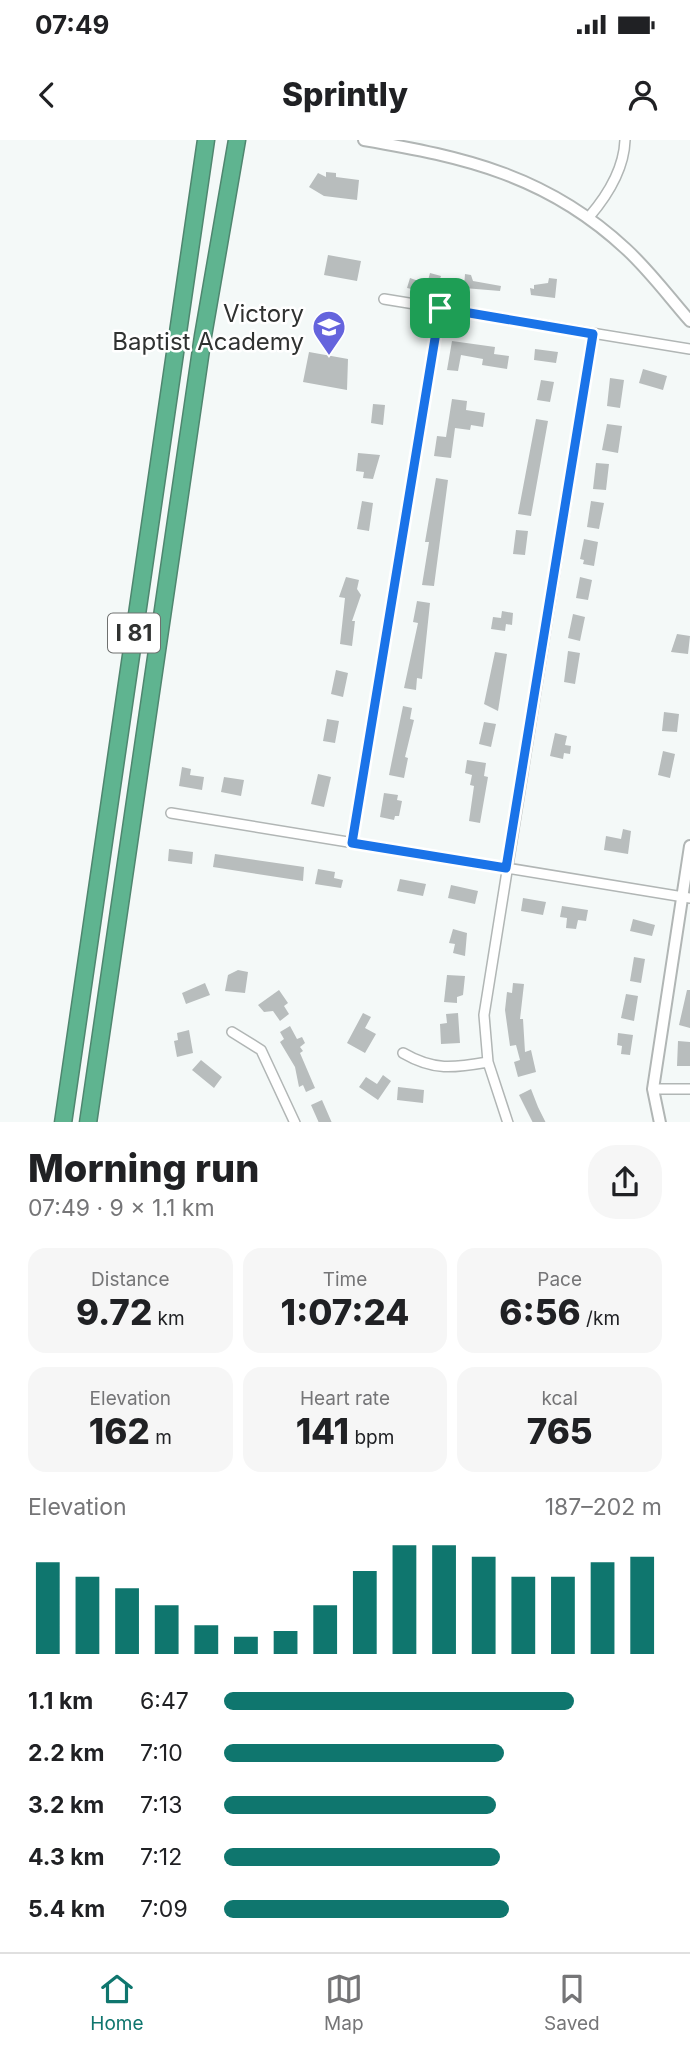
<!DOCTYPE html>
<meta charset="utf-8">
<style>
body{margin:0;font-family:Inter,sans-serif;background:#f6f6f6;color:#202124;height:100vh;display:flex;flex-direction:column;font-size:26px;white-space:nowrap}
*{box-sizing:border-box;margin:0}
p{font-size:23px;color:#757577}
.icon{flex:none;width:38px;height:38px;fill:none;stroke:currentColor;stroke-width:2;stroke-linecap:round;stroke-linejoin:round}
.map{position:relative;height:982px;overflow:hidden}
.details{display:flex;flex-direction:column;background:#fff;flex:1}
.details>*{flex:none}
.pin{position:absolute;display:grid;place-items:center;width:60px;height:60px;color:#fff;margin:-30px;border-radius:14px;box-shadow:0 4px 10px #0006}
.round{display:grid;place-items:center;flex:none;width:74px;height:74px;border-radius:28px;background:#f6f6f6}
.summary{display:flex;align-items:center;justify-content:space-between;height:119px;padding:0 28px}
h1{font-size:38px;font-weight:800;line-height:52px}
.metrics{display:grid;grid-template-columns:repeat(3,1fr);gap:10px;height:119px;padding:7px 28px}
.metrics div{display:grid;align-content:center;border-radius:18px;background:#f6f6f6;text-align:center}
.metrics b{font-size:35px;font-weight:800}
.metrics small{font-size:19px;font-weight:400}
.metrics p{font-size:19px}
.chart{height:196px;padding:14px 28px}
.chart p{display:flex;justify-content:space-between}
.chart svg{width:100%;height:126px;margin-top:7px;stroke:#0f766e;stroke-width:6}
ul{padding:0 28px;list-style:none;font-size:23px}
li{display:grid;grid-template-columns:112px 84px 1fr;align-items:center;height:52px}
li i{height:18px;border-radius:9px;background:#0f766e}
.status{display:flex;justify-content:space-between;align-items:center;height:49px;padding:0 35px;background:#fff;direction:ltr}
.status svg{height:19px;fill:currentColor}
header{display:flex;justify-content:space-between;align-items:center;height:91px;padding:0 28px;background:#fff;font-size:32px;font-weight:800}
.tab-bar{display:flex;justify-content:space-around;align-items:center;height:98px;border-top:2px solid #e0e0e0;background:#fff;font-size:19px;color:#757577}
.tab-bar a{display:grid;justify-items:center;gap:4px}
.tab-bar .on{color:#0f766e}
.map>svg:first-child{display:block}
</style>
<div class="status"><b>07:49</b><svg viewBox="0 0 49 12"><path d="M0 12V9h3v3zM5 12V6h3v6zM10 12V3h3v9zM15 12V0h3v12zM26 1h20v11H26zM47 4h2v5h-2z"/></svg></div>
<header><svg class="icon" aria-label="back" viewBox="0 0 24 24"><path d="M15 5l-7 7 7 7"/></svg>Sprintly<svg class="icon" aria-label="person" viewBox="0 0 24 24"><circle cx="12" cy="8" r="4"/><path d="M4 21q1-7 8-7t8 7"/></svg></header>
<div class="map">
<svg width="690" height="983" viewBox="0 0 690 983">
<rect width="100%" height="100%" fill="#f4f9f8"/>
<!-- building -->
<path fill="#b8bdbd" d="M 326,32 L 336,33 L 336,37 L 359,40 L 357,60 L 324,56 L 309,47 L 318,33 L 326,37 Z
M 328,115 L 361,121 L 357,141 L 324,135 Z
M 430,133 L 441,136 L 435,154 L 407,148 L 410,138 L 427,144 Z
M 465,134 L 471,135 L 473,141 L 501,146 L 500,151 L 464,148 Z
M 549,138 L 557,139 L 555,158 L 531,155 L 530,148 L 534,149 L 534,145 L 548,143 Z
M 452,201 L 495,207 L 494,214 L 509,216 L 507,229 L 482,225 L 483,219 L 461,215 L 458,231 L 447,230 Z
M 535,209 L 558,212 L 556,223 L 534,220 Z
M 309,212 L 348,219 L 347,250 L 303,242 Z
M 643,229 L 667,236 L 663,250 L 639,243 Z
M 610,238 L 624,240 L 620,268 L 607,266 Z
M 541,240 L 554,242 L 550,262 L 537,260 Z
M 452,259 L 467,261 L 466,270 L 485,273 L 483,287 L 471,285 L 470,290 L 455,288 L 451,318 L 434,316 L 437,296 L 446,297 Z
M 373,264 L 385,265 L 383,285 L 371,283 Z
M 536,279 L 548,281 L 531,376 L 518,374 Z
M 607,284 L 622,286 L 618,313 L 602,310 Z
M 358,313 L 380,315 L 373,339 L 363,338 L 364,332 L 356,331 Z
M 596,323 L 609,324 L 606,350 L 593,349 Z
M 436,338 L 448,340 L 434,446 L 422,445 L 429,402 L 425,402 Z
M 362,361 L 373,363 L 369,391 L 357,389 Z
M 591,361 L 604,363 L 599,389 L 587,387 Z
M 516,390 L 528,391 L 525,415 L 513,414 Z
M 584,399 L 598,402 L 594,426 L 583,424 L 584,420 L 580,419 Z
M 346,437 L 359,440 L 357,449 L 361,455 L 352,481 L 355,481 L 352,506 L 340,504 L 345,458 L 339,457 Z
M 580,437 L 592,440 L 588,460 L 576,458 Z
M 417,461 L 430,463 L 422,539 L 417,538 L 416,550 L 404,548 L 418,483 L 413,482 Z
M 502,471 L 513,473 L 512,485 L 506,484 L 505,491 L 491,489 L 493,477 L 501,478 Z
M 573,474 L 585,477 L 580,501 L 568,498 Z
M 677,494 L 690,496 L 688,514 L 671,512 Z
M 568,511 L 580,513 L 575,544 L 564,542 Z
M 495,512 L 507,514 L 498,571 L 484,564 Z
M 336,530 L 348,533 L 343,557 L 331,554 Z
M 403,566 L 412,568 L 410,579 L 414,580 L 405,617 L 408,618 L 404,638 L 389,635 Z
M 664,572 L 679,574 L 677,592 L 662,591 Z
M 327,579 L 339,581 L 335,603 L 323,601 Z
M 484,582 L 496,584 L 491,607 L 479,604 Z
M 555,593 L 567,596 L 565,605 L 571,606 L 570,614 L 564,613 L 563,619 L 550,616 Z
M 663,611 L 675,614 L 670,638 L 658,635 Z
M 467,620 L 486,623 L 484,636 L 488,637 L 480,683 L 469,681 L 474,646 L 470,645 L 472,635 L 465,633 Z
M 182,627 L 191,629 L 190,635 L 204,637 L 202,650 L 179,646 Z
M 318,634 L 331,637 L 324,667 L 311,664 Z
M 224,637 L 244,640 L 241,656 L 221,652 Z
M 384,653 L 398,655 L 397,660 L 402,661 L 399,676 L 395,676 L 394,680 L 380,677 Z
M 623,689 L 631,691 L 628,714 L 604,710 L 606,696 L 621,699 Z
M 169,709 L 193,712 L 192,724 L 168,721 Z
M 215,714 L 304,727 L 303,741 L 213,727 Z
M 318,729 L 335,732 L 334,738 L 343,740 L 341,748 L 315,744 Z
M 400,739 L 426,744 L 423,756 L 397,751 Z
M 451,745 L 478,751 L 475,764 L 448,758 Z
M 523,758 L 546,762 L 543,775 L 521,771 Z
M 562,766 L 588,770 L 586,781 L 578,780 L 576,789 L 566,788 L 567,778 L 560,777 Z
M 633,779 L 655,785 L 652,796 L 630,791 Z
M 453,789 L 467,793 L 465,816 L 453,813 L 455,804 L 449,803 Z
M 634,817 L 645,819 L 641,843 L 630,841 Z
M 238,830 L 248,832 L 245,853 L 225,851 L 228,835 Z
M 447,835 L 465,836 L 463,855 L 457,857 L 457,863 L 444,862 Z
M 205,843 L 210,855 L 186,864 L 182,853 Z
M 513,843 L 524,844 L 520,879 L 523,879 L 525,912 L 531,910 L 536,932 L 518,937 L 514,922 L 520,920 L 516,905 L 510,906 L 505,870 L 507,852 L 512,853 Z
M 279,850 L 288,863 L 284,866 L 289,874 L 280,881 L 273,871 L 264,872 L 258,865 Z
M 687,850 L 690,850 L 690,888 L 679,885 Z
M 626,854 L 638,856 L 634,881 L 621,878 Z
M 363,873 L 371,877 L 365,888 L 376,894 L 365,913 L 347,903 Z
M 458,873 L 460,903 L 441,904 L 440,884 L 447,883 L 446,874 Z
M 290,886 L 297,899 L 302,897 L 305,903 L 300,907 L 303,911 L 300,913 L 315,948 L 306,952 L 303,945 L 299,947 L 295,927 L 280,902 L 284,899 L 280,892 Z
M 189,890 L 193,913 L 177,917 L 174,901 L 178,900 L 177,893 Z
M 618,893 L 633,895 L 630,915 L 621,914 L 622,906 L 617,905 Z
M 678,901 L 690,902 L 690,926 L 677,926 Z
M 201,920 L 222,937 L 214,948 L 192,930 Z
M 383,935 L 391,941 L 378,960 L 359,947 L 366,937 L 377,944 Z
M 398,947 L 424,950 L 423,963 L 397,960 Z
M 531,949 L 538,967 L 546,983 L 533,983 L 519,955 Z
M 322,960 L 332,983 L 319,983 L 311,965 Z"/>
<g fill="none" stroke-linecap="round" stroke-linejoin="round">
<defs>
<path id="minor" d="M 589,77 C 607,56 624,29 625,0
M 384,159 L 690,209
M 171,673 L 690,758
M 352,703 L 440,168
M 232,892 L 261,910 L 295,983
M 403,913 C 434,931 453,928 488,922
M 653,949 L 690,949
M 508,983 L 488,922 L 484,875 L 593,194"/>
<path id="tertiary" d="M 364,0 C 465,17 548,36 626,109 C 649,130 669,157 690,181
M 660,983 L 653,949 L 690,706"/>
<path id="motorway" d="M 63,983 L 206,0
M 88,983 L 203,196 L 237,0"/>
</defs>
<!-- minor casing -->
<use href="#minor" stroke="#b1b6b5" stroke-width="12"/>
<!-- tertiary casing -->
<use href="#tertiary" stroke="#b1b6b5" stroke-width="14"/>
<!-- motorway casing -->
<use href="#motorway" stroke="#4f866f" stroke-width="19"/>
<!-- minor -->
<use href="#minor" stroke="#fff" stroke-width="9"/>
<!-- tertiary -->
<use href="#tertiary" stroke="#fff" stroke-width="10"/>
<!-- motorway -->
<use href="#motorway" stroke="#5fb490" stroke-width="16"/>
</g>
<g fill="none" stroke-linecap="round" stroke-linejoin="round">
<defs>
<path id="route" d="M 440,168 L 593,194 L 506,728 L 352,703 Z"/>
</defs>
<!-- route casing -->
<use href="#route" stroke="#fff" stroke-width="14"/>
<!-- route -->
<use href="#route" stroke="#1a73e8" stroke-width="9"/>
</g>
<!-- icons -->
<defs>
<symbol id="school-pin" viewBox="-11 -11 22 30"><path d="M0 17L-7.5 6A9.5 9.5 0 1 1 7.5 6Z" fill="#6564dd" stroke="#fff"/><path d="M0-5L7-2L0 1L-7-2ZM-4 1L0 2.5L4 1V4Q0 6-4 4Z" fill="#fff"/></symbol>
</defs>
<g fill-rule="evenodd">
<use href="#school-pin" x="310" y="168" width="38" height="52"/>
</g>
<g text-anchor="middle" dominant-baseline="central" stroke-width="5" stroke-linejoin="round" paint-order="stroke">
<!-- shield labels -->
<rect fill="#fff" stroke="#6e706f" stroke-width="2" x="108" y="473.5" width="52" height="39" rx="5"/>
<g font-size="23" font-weight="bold" fill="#303231">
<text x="134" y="493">I 81</text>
</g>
<!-- poi labels -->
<g font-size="24" fill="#303231" stroke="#fff" text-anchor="end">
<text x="304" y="173">Victory<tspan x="304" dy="28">Baptist Academy</tspan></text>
</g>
</g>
</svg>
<div class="pin" style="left:440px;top:168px;background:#1e9e55"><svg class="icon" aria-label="arrive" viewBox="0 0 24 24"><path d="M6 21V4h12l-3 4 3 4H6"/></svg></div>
</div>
<section class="details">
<div class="summary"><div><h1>Morning run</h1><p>07:49 · 9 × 1.1 km</p></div><a class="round"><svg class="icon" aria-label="share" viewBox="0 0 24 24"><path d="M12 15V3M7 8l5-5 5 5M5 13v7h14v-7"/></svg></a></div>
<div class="metrics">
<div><p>Distance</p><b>9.72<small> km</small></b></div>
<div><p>Time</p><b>1:07:24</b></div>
<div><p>Pace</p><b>6:56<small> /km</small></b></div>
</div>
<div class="metrics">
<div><p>Elevation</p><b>162<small> m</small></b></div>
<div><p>Heart rate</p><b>141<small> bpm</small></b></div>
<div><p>kcal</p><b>765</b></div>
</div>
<div class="chart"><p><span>Elevation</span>187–202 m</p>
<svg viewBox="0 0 160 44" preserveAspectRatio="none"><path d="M5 44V12M15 44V17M25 44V21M35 44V27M45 44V34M55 44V38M65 44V36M75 44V27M85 44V15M95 44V6M105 44V6M115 44V10M125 44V17M135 44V17M145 44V12M155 44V10"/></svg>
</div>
<ul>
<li><b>1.1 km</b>6:47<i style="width:80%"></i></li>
<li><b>2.2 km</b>7:10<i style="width:64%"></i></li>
<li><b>3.2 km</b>7:13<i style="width:62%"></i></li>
<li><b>4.3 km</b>7:12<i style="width:63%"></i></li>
<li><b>5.4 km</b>7:09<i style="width:65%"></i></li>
</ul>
</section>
<nav class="tab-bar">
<a class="on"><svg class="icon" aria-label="home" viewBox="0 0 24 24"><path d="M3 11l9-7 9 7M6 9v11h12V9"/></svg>Home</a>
<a><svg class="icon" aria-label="map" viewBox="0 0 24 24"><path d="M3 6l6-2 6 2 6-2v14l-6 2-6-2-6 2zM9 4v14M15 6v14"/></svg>Map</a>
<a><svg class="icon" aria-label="saved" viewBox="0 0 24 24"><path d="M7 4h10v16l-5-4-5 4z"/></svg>Saved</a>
</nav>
